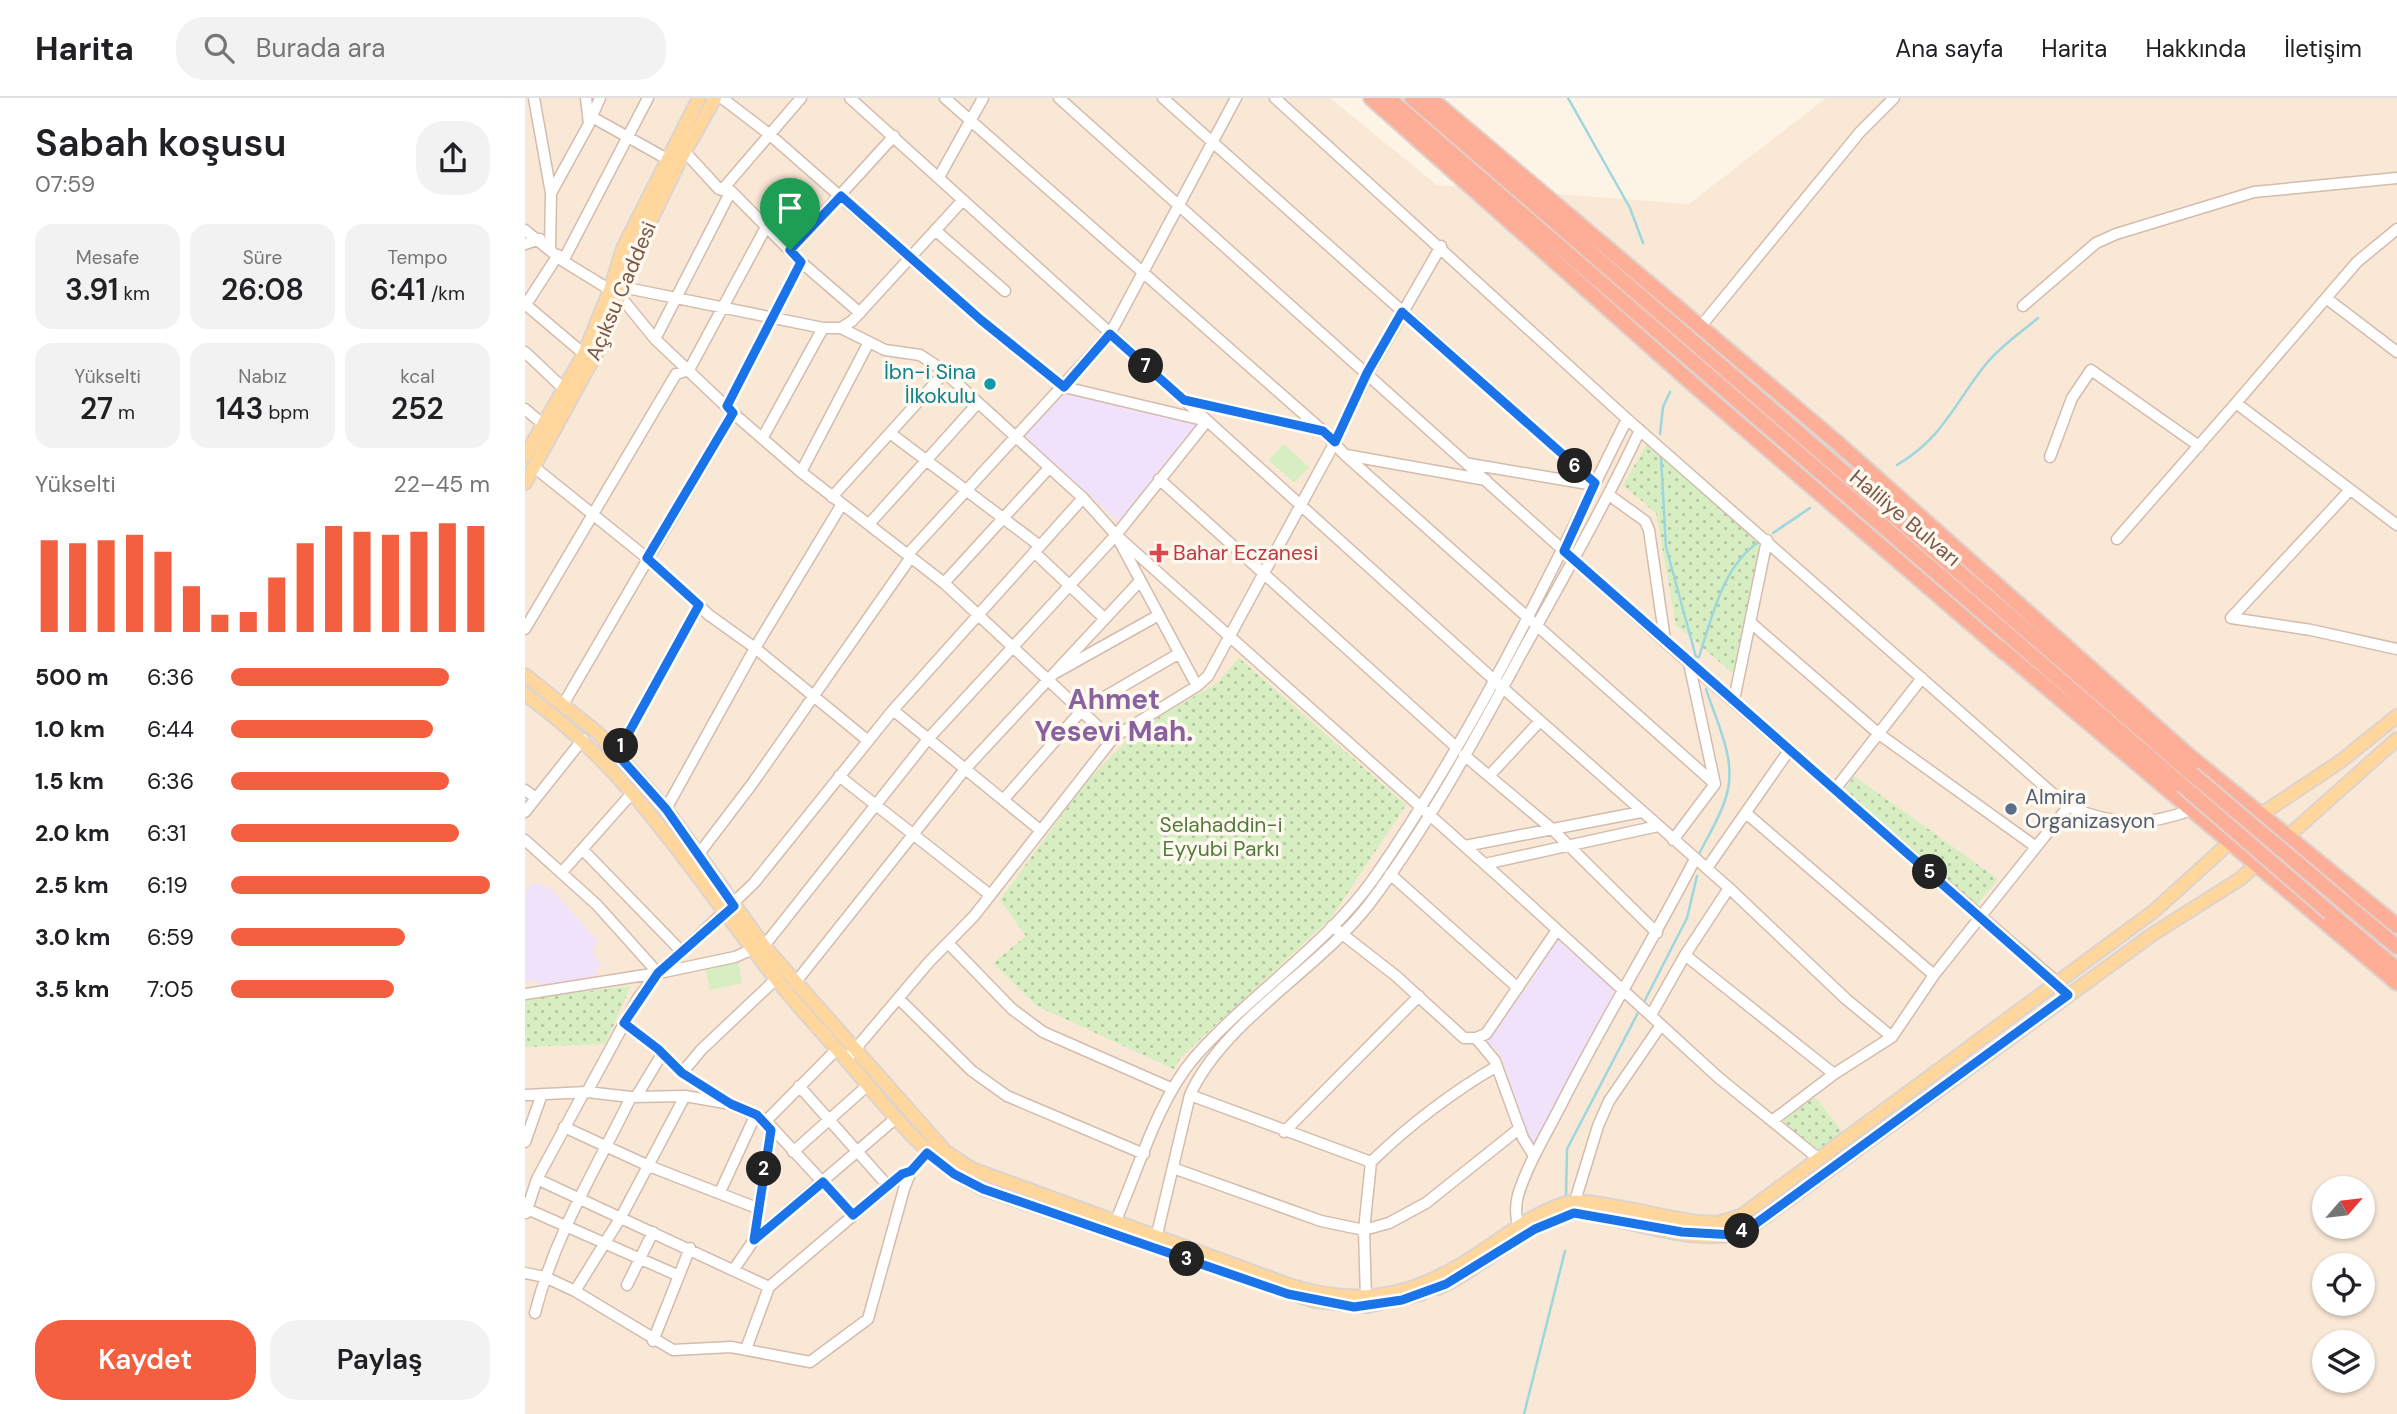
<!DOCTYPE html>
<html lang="tr">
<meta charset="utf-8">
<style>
body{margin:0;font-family:"DM Sans",sans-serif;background:#f2f2f2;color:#202124;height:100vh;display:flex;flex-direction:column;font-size:26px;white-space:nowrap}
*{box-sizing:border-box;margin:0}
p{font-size:23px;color:#757577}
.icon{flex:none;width:38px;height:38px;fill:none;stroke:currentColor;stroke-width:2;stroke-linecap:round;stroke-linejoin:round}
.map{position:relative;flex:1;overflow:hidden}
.sheet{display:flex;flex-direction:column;background:#fff;width:525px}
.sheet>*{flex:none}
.needle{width:46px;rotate:62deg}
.buttons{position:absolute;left:1787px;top:1078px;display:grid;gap:14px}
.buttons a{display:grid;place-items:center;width:63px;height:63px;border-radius:50%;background:#fff;box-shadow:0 2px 5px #0004;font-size:35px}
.pin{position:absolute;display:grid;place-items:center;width:60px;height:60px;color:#fff;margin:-72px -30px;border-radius:50% 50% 50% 0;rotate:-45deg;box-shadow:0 0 7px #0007}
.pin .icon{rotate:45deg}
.km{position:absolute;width:35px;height:35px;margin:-18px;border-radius:50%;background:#222;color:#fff;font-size:19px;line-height:35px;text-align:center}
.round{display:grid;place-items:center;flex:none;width:74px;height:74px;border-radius:28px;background:#f2f2f2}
.summary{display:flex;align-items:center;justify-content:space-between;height:119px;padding:0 35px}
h1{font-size:38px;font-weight:600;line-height:52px}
.stats{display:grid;grid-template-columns:repeat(3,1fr);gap:10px;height:119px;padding:7px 35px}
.stats div{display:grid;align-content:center;border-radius:18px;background:#f2f2f2;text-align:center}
.stats b{font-size:30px;font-weight:600}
.stats small{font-size:19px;font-weight:400}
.stats p{font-size:19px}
.chart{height:196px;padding:14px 35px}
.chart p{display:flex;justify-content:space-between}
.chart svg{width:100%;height:126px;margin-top:7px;stroke:#f45f3f;stroke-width:6}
.primary-button{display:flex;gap:14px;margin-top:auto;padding:14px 35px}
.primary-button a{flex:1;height:80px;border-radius:28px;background:#f45f3f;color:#fff;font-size:28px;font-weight:600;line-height:80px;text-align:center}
.primary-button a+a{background:#f2f2f2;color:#202124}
ul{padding:0 35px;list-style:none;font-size:23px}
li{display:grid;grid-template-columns:112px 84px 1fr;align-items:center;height:52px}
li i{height:18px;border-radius:9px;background:#f45f3f}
header{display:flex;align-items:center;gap:42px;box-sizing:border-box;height:98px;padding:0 35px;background:#fff;border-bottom:2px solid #e0e0e0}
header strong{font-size:33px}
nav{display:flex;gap:38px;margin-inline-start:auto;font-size:24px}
.search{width:490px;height:63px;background:#f2f2f2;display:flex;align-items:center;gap:18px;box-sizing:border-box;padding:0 24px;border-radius:28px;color:#757577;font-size:26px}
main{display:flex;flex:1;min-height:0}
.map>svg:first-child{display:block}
</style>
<header>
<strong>Harita</strong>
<div class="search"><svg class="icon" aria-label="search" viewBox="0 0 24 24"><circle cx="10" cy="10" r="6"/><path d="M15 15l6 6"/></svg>Burada ara</div>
<nav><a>Ana sayfa</a><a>Harita</a><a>Hakkında</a><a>İletişim</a></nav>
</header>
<main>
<section class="sheet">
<div class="summary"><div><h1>Sabah koşusu</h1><p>07:59</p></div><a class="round"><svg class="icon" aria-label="share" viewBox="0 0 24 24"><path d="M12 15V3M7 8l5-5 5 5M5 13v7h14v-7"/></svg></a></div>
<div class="stats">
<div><p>Mesafe</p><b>3.91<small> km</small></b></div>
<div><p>Süre</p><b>26:08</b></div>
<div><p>Tempo</p><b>6:41<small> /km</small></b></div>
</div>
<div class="stats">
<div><p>Yükselti</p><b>27<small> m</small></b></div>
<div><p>Nabız</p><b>143<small> bpm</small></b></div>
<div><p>kcal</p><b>252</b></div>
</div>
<div class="chart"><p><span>Yükselti</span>22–45 m</p>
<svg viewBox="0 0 160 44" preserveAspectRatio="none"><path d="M5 44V12M15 44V13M25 44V12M35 44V10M45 44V16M55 44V28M65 44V38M75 44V37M85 44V25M95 44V13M105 44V7M115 44V9M125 44V10M135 44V9M145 44V6M155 44V7"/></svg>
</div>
<ul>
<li><b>500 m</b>6:36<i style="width:84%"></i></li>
<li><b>1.0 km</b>6:44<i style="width:78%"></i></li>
<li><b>1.5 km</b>6:36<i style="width:84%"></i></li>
<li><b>2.0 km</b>6:31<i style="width:88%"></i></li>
<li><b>2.5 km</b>6:19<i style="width:100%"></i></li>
<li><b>3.0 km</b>6:59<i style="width:67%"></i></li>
<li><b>3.5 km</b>7:05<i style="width:63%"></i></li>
</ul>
<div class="primary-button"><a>Kaydet</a><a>Paylaş</a></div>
</section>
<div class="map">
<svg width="1872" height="1316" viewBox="0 0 1872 1316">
<defs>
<pattern id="park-dots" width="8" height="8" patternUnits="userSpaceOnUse" patternTransform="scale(1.75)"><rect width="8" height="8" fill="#d6eec2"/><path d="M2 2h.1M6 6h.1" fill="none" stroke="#b3c49f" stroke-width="1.8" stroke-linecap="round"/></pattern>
</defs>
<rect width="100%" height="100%" fill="#fef4e6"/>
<!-- residential -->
<path fill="#f9e8d6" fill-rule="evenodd" d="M 0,0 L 805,0 L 912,87 L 1164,106 L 1301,0 L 1872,0 L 1872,1316 L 0,1316 ZM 1799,1090 L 1838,1090 L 1838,1129 L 1799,1129 ZM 1799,1167 L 1838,1167 L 1838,1206 L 1799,1206 ZM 1799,1244 L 1838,1244 L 1838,1283 L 1799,1283 Z"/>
<!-- education -->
<path fill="#f1e2fb" d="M 544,296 L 670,325 L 671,329 L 593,423 L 499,338 L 538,297 Z
M 10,784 L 27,792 L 74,844 L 67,852 L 77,870 L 70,871 L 73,883 L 22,890 L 13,889 L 11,882 L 0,884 L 0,793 Z
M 1036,836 L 1093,887 L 1010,1046 L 1001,1034 L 976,957 L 962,943 L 990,899 L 998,895 L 1008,880 L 1008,871 L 1030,838 Z"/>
<!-- green -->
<path fill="#d6eec2" d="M 759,346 L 784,369 L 769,385 L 744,362 Z
M 213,862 L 217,885 L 185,892 L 180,869 Z"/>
<!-- park -->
<path fill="url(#park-dots)" d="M 1126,339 L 1237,441 L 1210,577 L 1151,527 L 1131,415 L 1098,387 Z
M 714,560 L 881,707 L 806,820 L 656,959 L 649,971 L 512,908 L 468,865 L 501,838 L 475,802 L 561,684 L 612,632 L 692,585 Z
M 1329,678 L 1473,781 L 1450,809 L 1319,693 Z
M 106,888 L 80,946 L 0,949 L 0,901 Z
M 1290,999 L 1319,1036 L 1294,1054 L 1257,1022 Z"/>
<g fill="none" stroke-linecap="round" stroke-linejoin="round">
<!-- stream -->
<path stroke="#9dd6dd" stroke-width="2.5" d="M 1043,0 L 1105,110 L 1118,145
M 1135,336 L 1138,309 L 1145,294
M 1136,359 L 1141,449 L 1171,559
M 1372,367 C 1416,341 1428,309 1457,271 C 1472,251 1494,236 1513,220
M 1248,435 L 1285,410
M 1171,559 L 1174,559 C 1187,519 1198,467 1235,443
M 1174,756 C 1183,738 1194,721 1200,702 C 1214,665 1192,626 1181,591
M 1118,906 L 1162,820 L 1172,778
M 1041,1098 L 1042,1051 L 1115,911
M 999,1316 L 1040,1153"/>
<defs>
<path id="minor" d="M 9,0 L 26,95 L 25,150
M 197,0 L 244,36 L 456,222 L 539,289 L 682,323 L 591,437 L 672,588
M 325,0 L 978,590 L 1204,790 L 1321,901 L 1367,939
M 420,0 L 798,333 L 820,357 L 1190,686
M 534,0 L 1164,565 L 1534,886 L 1543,897
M 638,0 L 1070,385
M 750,0 L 1102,321 L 1543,709 C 1590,726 1618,730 1666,712
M 67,19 L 142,61
M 64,25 L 75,0
M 160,54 L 194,91 L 206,93 L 276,164 L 335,215
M 414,79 L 458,0
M 197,92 L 276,0
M 26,95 L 64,26 L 61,0
M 0,132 L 38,163 L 95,198 L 130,241 L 208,315 L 276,374 L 419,485 L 581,636 L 589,639
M 410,132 L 480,193
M 0,146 L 15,141
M 265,152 L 369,38
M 38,163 L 123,0
M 97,189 L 298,230 L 316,230 L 327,223 L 438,102
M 1801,200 L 1872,254
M 0,206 L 59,256
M 0,208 L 33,157
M 1498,208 L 1571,145 L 1591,136 L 1729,94 L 1872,80
M 1176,228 L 1335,34 L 1369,0
M 316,230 L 360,252 L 395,257 L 415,270 L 558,400 L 591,437 L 982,786 L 1194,980 L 1294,1061
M 130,241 L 206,93
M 0,254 L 39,291
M 659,302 L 795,332
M 1711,305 L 1832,164 L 1872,131
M 202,308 L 276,164
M 0,311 L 19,327
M 365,335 L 515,448
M 238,339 L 298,230
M 821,357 L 961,382
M 1525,359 L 1547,300 L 1566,272 L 1674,348
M 945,366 L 1069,387
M 9,369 L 122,460 L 184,517 L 230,550 L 141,711
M 276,374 L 344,244
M 634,381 L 931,649
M 1824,393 L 1706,520 L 1786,532 L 1872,551
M 1084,397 L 1120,423 L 1124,432 L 1140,542
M 307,399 L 420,274
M 317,406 L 230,550 L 342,642
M 345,425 L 452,306
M 1592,441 L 1711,305 L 1872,427
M 509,454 L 579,520
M 383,456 L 585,236 L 711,0
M 419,485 L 524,370
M 1225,524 L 1354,636 L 1511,749
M 0,531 L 151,276 L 164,272 L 241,129
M 532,574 L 632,518
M 1209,602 L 1242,442
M 39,605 L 208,315
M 368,612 L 515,732
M 92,656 L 174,507
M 939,657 L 1027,731 L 1132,835
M 314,678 L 464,796
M 964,678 L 1015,623
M 1311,690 L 1397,580
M 0,692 L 11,700
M 479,701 L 557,612 L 653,556
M 0,714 L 58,641
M 1221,715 L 1409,877
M 0,742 L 72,807 L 133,875 L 113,900 L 62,994
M 1148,742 L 1190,686 L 1164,565
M 940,748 L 1116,714
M 58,752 L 157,854
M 173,757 L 227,686 L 386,459
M 960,766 L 1133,728
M 1182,770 L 1265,651
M 38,773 L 108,694
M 865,776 L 993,890
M 807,828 L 871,878 L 939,940 L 951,940 L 961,936 L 1032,832
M 423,845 L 487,911 L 518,934 L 648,991
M 239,848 L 403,641 L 591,437
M 1160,857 L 1309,976
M 134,875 L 210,859 L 228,851
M 270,885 L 441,670 L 615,483
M 0,896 L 133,875 L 157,854 L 229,785 L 368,612 L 558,400
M 374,901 L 447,973 L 482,998 L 619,1056
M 1126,917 L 1160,857 L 1204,790
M 99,925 L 133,951 L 157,975 L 201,1003
M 951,940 L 970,963 L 998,1040 L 1009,1058
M 321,962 L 404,864 L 449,818 L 589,639 L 672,588 L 683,578 L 810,344 L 843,275 L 916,148
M 157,975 L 176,952 L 251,881
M 274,988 L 363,1088
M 0,997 L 62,994 L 106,999 L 160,998 L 206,1006 L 241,1023 L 328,1117
M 665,997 L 846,1064
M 111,999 L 137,956
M 241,1023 L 312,951
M 1247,1023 L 1309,976 L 1367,939 L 1409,877 L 1543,709
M 39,1029 L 124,1068 L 232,1110
M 759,1034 L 894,898
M 0,1044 L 17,996
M 268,1054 L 343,987
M 648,1070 L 796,1123 L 839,1132 L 864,1125 L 901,1105 L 995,1030
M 12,1081 L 244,1189 L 377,1076 L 386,1073
M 195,1094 L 231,1016
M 1050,1103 L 1073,1028 L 1084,1003 L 1136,927
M 2,1111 L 152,1177
M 1,1115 L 12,1081 L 58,996
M 591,1122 C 613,1072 633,1002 669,960 C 724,897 801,848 849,780 C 950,635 1024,478 1102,321
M 993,1129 C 991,1117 990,1109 993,1097 C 1003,1065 1022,1035 1037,1005 C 1079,922 1128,843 1170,761
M 632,1136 L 665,997 C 698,923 795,871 845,805 C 903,728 950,641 996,556 C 1037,482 1079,409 1115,332
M 229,1142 L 246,1032
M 209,1171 L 229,1142 L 371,1020
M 0,1175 L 20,1179 L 50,1193 L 148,1252 L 206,1249 L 285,1264 L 343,1221 L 379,1091 L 386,1073 L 402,1054
M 102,1187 L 128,1134
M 50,1193 L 96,1119 L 160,998
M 841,1200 L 839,1132 L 846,1064 C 884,1027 926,995 972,968
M 10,1215 C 30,1136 71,1071 106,999
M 128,1243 L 165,1150
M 221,1251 L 244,1189"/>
<path id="major" d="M 0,358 L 59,256 L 85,192 L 98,150 L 174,0
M 0,385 L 79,241 L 111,153 L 155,62 L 190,0
M 0,577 L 73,635 L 141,711 L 239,848 L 421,1054 L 447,1071 L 761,1186 C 842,1213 899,1195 966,1147 C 991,1130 1016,1111 1046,1104 C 1061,1100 1148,1121 1172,1124 L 1192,1125 L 1216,1118 L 1629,813 L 1735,717 L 1816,663 L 1872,618
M 0,596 C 110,675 168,778 251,881 C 274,910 300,937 324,965 C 365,1013 400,1062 458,1091 L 789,1203 L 843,1208 L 896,1196
M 913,1190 C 954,1173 1007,1120 1048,1115 C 1058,1114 1070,1118 1080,1120 C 1123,1127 1180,1149 1222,1132 L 1628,836 L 1715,781 L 1872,641"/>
<path id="highway" d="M 846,0 L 1170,288 L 1480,555
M 863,0 L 1657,687
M 887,0 L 1667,676
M 905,0 L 1308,341 L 1662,656 L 1872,828
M 1475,550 L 1872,885
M 1816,802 L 1872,849
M 1805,815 L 1872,871"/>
</defs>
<!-- minor casing -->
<use href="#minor" stroke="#d4bcad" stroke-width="13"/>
<!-- major casing -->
<use href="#major" stroke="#ddd3cf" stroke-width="16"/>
<!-- highway casing -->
<use href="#highway" stroke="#ddd3cf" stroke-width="18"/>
<!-- minor -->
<use href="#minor" stroke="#fff" stroke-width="10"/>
<!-- major -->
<use href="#major" stroke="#ffd69c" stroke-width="12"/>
<!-- highway -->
<use href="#highway" stroke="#fead97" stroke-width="14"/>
<defs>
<path id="highway-bridge" d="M 1667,676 L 1816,802
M 1657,687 L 1805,815"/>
</defs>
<!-- highway-bridge casing -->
<use href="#highway-bridge" stroke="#ddd3cf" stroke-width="18" stroke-linecap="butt"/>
<!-- highway-bridge -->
<use href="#highway-bridge" stroke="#fead97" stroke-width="14"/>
</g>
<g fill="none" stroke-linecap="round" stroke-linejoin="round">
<defs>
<path id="route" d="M 316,98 L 456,222 L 539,289 L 585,236 L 659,302 L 798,333 L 810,344 L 842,275 L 877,214 L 1070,385 L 1039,453 L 1543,897 L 1222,1132 L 1209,1137 L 1157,1134 L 1049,1115 L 1010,1131 L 921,1186 L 877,1202 L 829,1209 L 763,1196 L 458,1091 L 429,1076 L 402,1055 L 386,1073 L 377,1076 L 328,1117 L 298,1084 L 229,1142 L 246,1032 L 232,1017 L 206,1006 L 157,975 L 133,951 L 99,925 L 133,875 L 209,808 L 141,711 L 92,656 L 174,507 L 122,460 L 208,315 L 202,308 L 276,164 L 265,152 Z"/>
</defs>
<!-- route casing -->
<use href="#route" stroke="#fff" stroke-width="14"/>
<!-- route -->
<use href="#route" stroke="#1a73e8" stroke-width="9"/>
</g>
<!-- markers -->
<circle fill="#0f9aa8" stroke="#fff8ee" stroke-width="2.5" cx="465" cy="286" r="7"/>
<path fill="#e0444e" stroke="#fff8ee" stroke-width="2.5" d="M630.5 444.5h7v7h7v7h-7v7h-7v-7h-7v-7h7z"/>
<circle fill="#5c6f8a" stroke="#fff8ee" stroke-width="2.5" cx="1486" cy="711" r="7"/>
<g text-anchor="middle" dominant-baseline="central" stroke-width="7" stroke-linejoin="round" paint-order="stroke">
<!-- street labels -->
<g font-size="21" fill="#7b5747" stroke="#fff8ee">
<text transform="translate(96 193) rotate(-67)">Açıksu Caddesi</text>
<text transform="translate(1380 420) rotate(40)">Haliliye Bulvarı</text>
</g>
<!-- culture labels -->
<g font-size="21" fill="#0d838f" stroke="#fff8ee" text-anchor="end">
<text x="451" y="274">İbn-i Sina<tspan x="451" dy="24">İlkokulu</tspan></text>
</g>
<!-- health labels -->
<g font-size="21" fill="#be3a42" stroke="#fff8ee" text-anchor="start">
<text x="648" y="455">Bahar Eczanesi</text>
</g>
<!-- service labels -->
<g font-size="21" fill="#4e5e75" stroke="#fff8ee" text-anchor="start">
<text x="1500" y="699">Almira<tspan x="1500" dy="24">Organizasyon</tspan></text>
</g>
<!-- park labels -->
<g font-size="21" fill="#517b3c" stroke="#fff8ee">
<text x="696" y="727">Selahaddin-i<tspan x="696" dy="24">Eyyubi Parkı</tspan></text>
</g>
<!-- district labels -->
<g font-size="28" font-weight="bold" fill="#88629f" stroke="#fff8ee">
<text x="589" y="601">Ahmet<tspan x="589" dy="32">Yesevi Mah.</tspan></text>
</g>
</g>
</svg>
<div class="buttons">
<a><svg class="needle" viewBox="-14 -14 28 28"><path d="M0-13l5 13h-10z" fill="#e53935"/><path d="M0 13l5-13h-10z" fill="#757577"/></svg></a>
<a><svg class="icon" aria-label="locate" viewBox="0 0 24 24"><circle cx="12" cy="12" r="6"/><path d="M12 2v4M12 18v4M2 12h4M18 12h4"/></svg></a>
<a><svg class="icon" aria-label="layers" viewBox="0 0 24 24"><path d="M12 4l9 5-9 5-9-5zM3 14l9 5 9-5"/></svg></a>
</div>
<div class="pin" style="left:265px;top:152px;background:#1e9e55"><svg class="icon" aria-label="arrive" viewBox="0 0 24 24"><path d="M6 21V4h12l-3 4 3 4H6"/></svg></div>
<b class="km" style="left:96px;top:648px">1</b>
<b class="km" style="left:239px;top:1071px">2</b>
<b class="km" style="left:662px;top:1161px">3</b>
<b class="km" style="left:1217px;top:1133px">4</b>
<b class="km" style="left:1405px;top:774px">5</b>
<b class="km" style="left:1050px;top:368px">6</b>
<b class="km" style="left:621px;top:268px">7</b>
</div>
</main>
